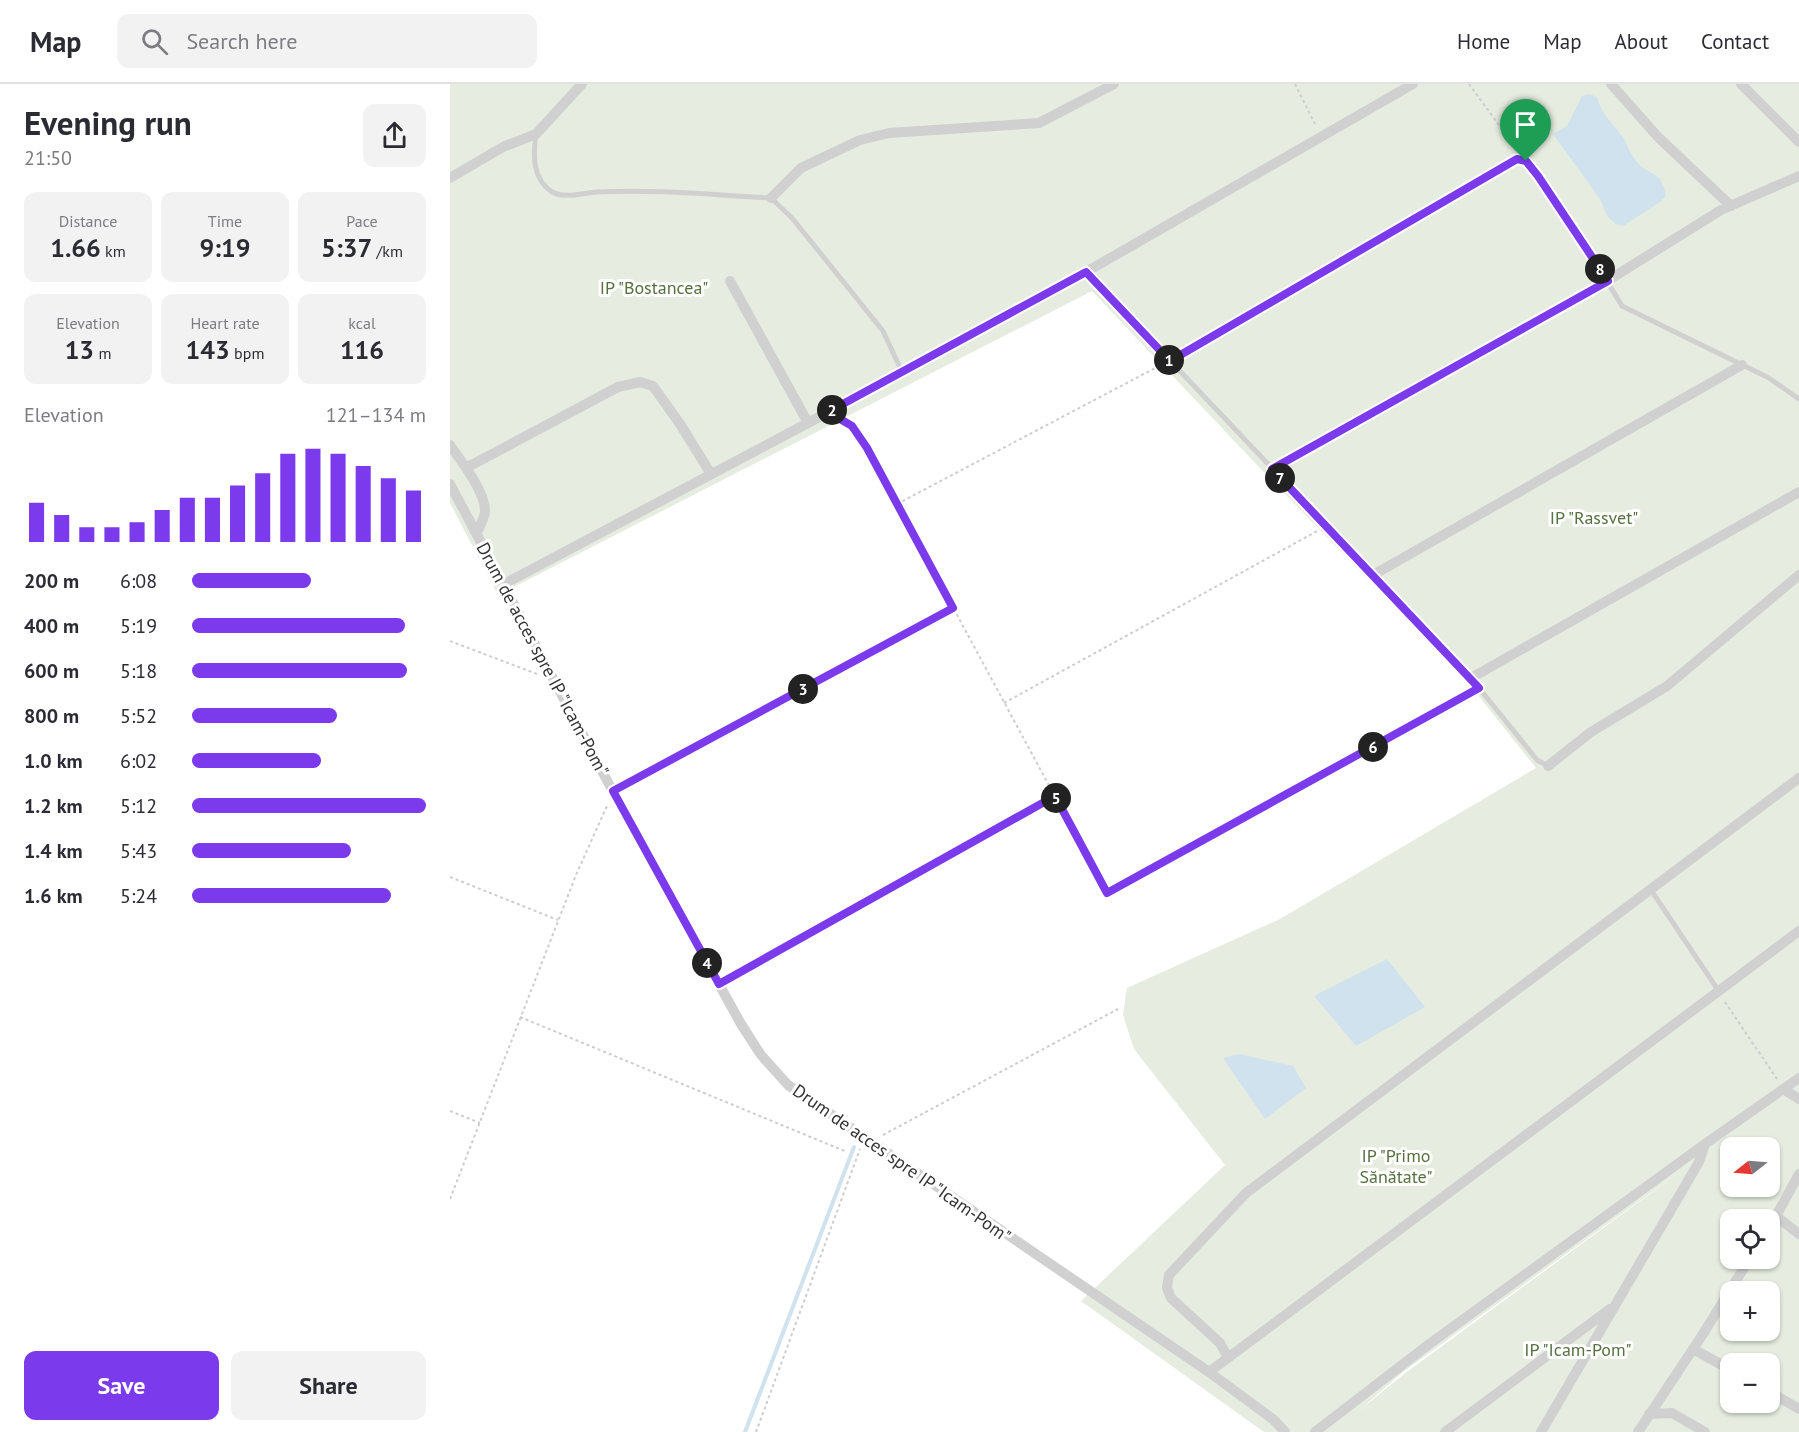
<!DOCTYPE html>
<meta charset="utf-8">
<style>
body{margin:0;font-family:"PT Sans",sans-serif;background:#f2f2f3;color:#2b2b33;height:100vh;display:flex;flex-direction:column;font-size:22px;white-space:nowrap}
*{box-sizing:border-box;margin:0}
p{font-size:20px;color:#7c7c81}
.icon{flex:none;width:33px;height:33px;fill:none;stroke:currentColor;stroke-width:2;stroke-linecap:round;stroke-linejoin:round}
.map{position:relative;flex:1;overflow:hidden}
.panel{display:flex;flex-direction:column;background:#fff;width:450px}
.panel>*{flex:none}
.needle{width:39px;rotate:253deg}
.controls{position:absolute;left:1270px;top:1053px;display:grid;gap:12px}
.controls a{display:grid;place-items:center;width:60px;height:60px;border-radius:12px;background:#fff;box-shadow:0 2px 4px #0004;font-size:30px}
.pin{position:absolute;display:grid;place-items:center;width:51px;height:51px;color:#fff;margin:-62px -26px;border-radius:50% 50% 50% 0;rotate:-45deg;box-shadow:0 0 6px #0007}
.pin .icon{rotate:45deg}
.km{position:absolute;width:30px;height:30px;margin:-15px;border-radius:50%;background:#222;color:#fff;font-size:16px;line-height:30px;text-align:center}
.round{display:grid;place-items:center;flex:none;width:63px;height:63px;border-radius:12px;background:#f2f2f3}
.headline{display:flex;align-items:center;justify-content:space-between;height:102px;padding:0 24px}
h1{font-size:33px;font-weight:600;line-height:45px}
.figures{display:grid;grid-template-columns:repeat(3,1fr);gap:9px;height:102px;padding:6px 24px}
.figures div{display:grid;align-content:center;border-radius:12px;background:#f2f2f3;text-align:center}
.figures b{font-size:26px;font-weight:600}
.figures small{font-size:16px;font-weight:400}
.figures p{font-size:16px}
.chart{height:168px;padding:12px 24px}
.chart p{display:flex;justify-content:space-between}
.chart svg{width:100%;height:108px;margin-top:6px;stroke:#7c3aed;stroke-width:6}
.primary-button{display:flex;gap:12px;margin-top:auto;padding:12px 24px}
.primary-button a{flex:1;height:69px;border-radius:12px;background:#7c3aed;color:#fff;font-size:24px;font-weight:600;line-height:69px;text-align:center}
.primary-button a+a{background:#f2f2f3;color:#2b2b33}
ul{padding:0 24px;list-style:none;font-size:20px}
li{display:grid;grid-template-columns:96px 72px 1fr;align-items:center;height:45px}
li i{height:15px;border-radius:8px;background:#7c3aed}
header{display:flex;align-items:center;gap:36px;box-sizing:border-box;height:84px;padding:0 30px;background:#fff;border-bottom:2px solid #e1e1e2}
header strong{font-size:28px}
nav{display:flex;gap:33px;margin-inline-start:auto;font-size:21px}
.search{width:420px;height:54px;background:#f2f2f3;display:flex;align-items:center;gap:15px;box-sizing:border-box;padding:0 21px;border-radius:12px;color:#7c7c81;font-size:22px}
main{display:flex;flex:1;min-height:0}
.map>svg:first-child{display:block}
</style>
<header>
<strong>Map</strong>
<div class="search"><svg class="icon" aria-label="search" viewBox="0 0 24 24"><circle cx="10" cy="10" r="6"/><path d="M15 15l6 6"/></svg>Search here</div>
<nav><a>Home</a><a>Map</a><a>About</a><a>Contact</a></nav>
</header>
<main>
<section class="panel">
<div class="headline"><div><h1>Evening run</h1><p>21:50</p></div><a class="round"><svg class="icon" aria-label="share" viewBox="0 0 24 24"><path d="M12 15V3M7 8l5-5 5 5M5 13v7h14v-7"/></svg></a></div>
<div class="figures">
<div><p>Distance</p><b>1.66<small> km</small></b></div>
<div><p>Time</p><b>9:19</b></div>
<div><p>Pace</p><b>5:37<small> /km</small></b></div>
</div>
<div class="figures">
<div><p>Elevation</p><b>13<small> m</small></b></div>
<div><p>Heart rate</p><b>143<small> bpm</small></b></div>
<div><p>kcal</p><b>116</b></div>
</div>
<div class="chart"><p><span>Elevation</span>121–134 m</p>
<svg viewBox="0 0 160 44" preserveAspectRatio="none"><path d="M5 44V28M15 44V33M25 44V38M35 44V38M45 44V36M55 44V31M65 44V26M75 44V26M85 44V21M95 44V16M105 44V8M115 44V6M125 44V8M135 44V13M145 44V18M155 44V23"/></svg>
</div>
<ul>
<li><b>200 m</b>6:08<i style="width:51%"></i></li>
<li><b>400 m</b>5:19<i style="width:91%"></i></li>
<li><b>600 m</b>5:18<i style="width:92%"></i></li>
<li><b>800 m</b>5:52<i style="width:62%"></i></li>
<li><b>1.0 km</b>6:02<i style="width:55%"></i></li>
<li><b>1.2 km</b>5:12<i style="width:100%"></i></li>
<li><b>1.4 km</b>5:43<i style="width:68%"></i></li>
<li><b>1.6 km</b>5:24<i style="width:85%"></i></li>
</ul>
<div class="primary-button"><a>Save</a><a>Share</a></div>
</section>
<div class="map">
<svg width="1349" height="1348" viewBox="0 0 1349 1348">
<rect width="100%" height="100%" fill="#fff"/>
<!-- green -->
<path fill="#e6ecdf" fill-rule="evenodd" d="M 0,0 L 1349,0 L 1349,1348 L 814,1348 L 631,1217 L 775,1081 L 684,965 L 673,931 L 677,904 L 830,835 L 1086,684 L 1020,601 L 808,382 L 642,207 L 48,511 L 0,419 ZM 1281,1064 L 1320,1064 L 1320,1102 L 1281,1102 ZM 1257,1068 L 954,1290 L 906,1329 L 953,1288 ZM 1281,1136 L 1320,1136 L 1320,1174 L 1281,1174 ZM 1281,1208 L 1320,1208 L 1320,1246 L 1281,1246 ZM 1281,1280 L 1320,1280 L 1320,1318 L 1281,1318 Z"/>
<!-- water -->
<path fill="#cfe2ee" d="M 1139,10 L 1147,13 C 1153,33 1161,37 1173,53 C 1177,59 1179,67 1184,74 C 1198,95 1210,82 1216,112 L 1210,118 L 1173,142 L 1166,140 L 1158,133 L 1150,115 L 1103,50 L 1117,42 L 1132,12 Z
M 937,875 L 975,923 L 906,962 L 864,912 Z
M 789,970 L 843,982 L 856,1004 L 815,1035 L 773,974 Z"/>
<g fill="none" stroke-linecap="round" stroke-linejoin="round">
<!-- stream -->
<path stroke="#cfe2ee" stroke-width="4" d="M 295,1348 L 404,1063"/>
<!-- path -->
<path stroke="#cdcdcd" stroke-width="2" stroke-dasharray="3 3" stroke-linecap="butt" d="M 845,0 L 866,42
M 1019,0 L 1065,63
M 391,336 L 402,342 L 417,364 L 657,809 L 1021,608
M 447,420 L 709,282
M 0,557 L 87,590
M 554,619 L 869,446
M 173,702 L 503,524
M 0,793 L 108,836
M 280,894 L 605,712
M 1275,918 L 1327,995
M 70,933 L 397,1068
M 0,1027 L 30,1039
M 433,1051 L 668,925
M 0,1115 L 126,791 L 157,722
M 306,1348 L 410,1065"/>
<!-- lane -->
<path stroke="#d0d0d0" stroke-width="5" d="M 86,50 C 83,70 82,95 102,108 C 115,115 133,109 147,108 C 205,105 264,111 321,114 L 342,134 L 433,247 L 452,288
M 1067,75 L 1076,77 L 1088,92 L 1146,179 L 1172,222 L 1319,294 L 1349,315
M 636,188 L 1021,594 L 1087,676 L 1098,682
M 1201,806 L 1268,906"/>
<!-- street -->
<path stroke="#d0d0d0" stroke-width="10" d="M 1161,0 L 1208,53 L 1281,122
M 1291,0 L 1349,58
M 0,94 L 53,63 L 86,50 L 132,0
M 321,114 L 351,84 L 410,56 L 439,49 L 589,39 L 664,0
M 280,197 L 358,339
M 720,277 L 1067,75
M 0,361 C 11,377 35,407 35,427 C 35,434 29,443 27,449
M 16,384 L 168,303 L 190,298 L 203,302 L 230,340 L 261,390
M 822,385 L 1157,197 L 1271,126 L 1349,92
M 0,400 L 169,719 L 291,940 L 311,971 L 338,1001 L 759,1288 L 824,1336 L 835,1348
M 923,491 L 1292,281
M 54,500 L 358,339 L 636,188 L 963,0
M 1021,594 L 1349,408
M 1098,682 L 1141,648 L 1217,602 L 1349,491
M 1333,1005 L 1349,1015
M 1326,1132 L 1349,1150
M 1320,1143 L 1349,1090
M 1243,1265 L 1281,1286
M 778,1274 L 770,1259 L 721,1214 L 717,1204 L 719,1191 L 796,1109 L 1349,694
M 759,1288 L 1349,847
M 1320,1308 L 1349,1325
M 1199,1330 L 1222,1329 L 1255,1348
M 865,1348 L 978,1261 L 1255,1060 L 1349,994
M 995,1348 L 1160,1225
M 1091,1348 L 1249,1078 L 1255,1060
M 1188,1348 L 1253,1250 L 1300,1174"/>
</g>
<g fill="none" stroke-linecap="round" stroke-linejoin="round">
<defs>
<path id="route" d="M 1067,75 L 1076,77 L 1088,92 L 1158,197 L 822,385 L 1029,604 L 657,809 L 605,712 L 269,900 L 163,707 L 503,524 L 417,364 L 402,342 L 378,328 L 636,188 L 720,277 Z"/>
</defs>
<!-- route casing -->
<use href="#route" stroke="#fff" stroke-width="12"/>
<!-- route -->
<use href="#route" stroke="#7c3aed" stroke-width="8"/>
</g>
<g text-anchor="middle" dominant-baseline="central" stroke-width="6" stroke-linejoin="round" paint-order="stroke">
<!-- park labels -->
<g font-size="18" fill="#56703f" stroke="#fff">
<text x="204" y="203">IP "Bostancea"</text>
<text x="1144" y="433">IP "Rassvet"</text>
<text x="946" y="1071">IP "Primo<tspan x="946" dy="21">Sănătate"</tspan></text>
<text x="1128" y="1265">IP "Icam-Pom"</text>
</g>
<!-- street labels -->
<g font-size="18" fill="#333" stroke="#fff">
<text transform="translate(93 575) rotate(62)">Drum de acces spre IP "Icam-Pom"</text>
<text transform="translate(452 1079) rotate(35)">Drum de acces spre IP "Icam-Pom"</text>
</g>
</g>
</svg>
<div class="controls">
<a><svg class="needle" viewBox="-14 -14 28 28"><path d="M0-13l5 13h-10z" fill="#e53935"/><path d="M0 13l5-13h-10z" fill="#7c7c81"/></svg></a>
<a><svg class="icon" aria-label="locate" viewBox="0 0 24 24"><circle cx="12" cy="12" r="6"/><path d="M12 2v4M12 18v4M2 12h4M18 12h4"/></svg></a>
<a>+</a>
<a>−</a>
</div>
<div class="pin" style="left:1076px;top:77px;background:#1e9e55"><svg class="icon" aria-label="arrive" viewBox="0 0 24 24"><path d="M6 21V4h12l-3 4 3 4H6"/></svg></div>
<b class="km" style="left:719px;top:276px">1</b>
<b class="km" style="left:382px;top:326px">2</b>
<b class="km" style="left:353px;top:605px">3</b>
<b class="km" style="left:257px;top:879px">4</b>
<b class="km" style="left:606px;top:714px">5</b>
<b class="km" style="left:923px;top:663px">6</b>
<b class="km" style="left:830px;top:394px">7</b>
<b class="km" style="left:1150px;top:185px">8</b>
</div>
</main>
